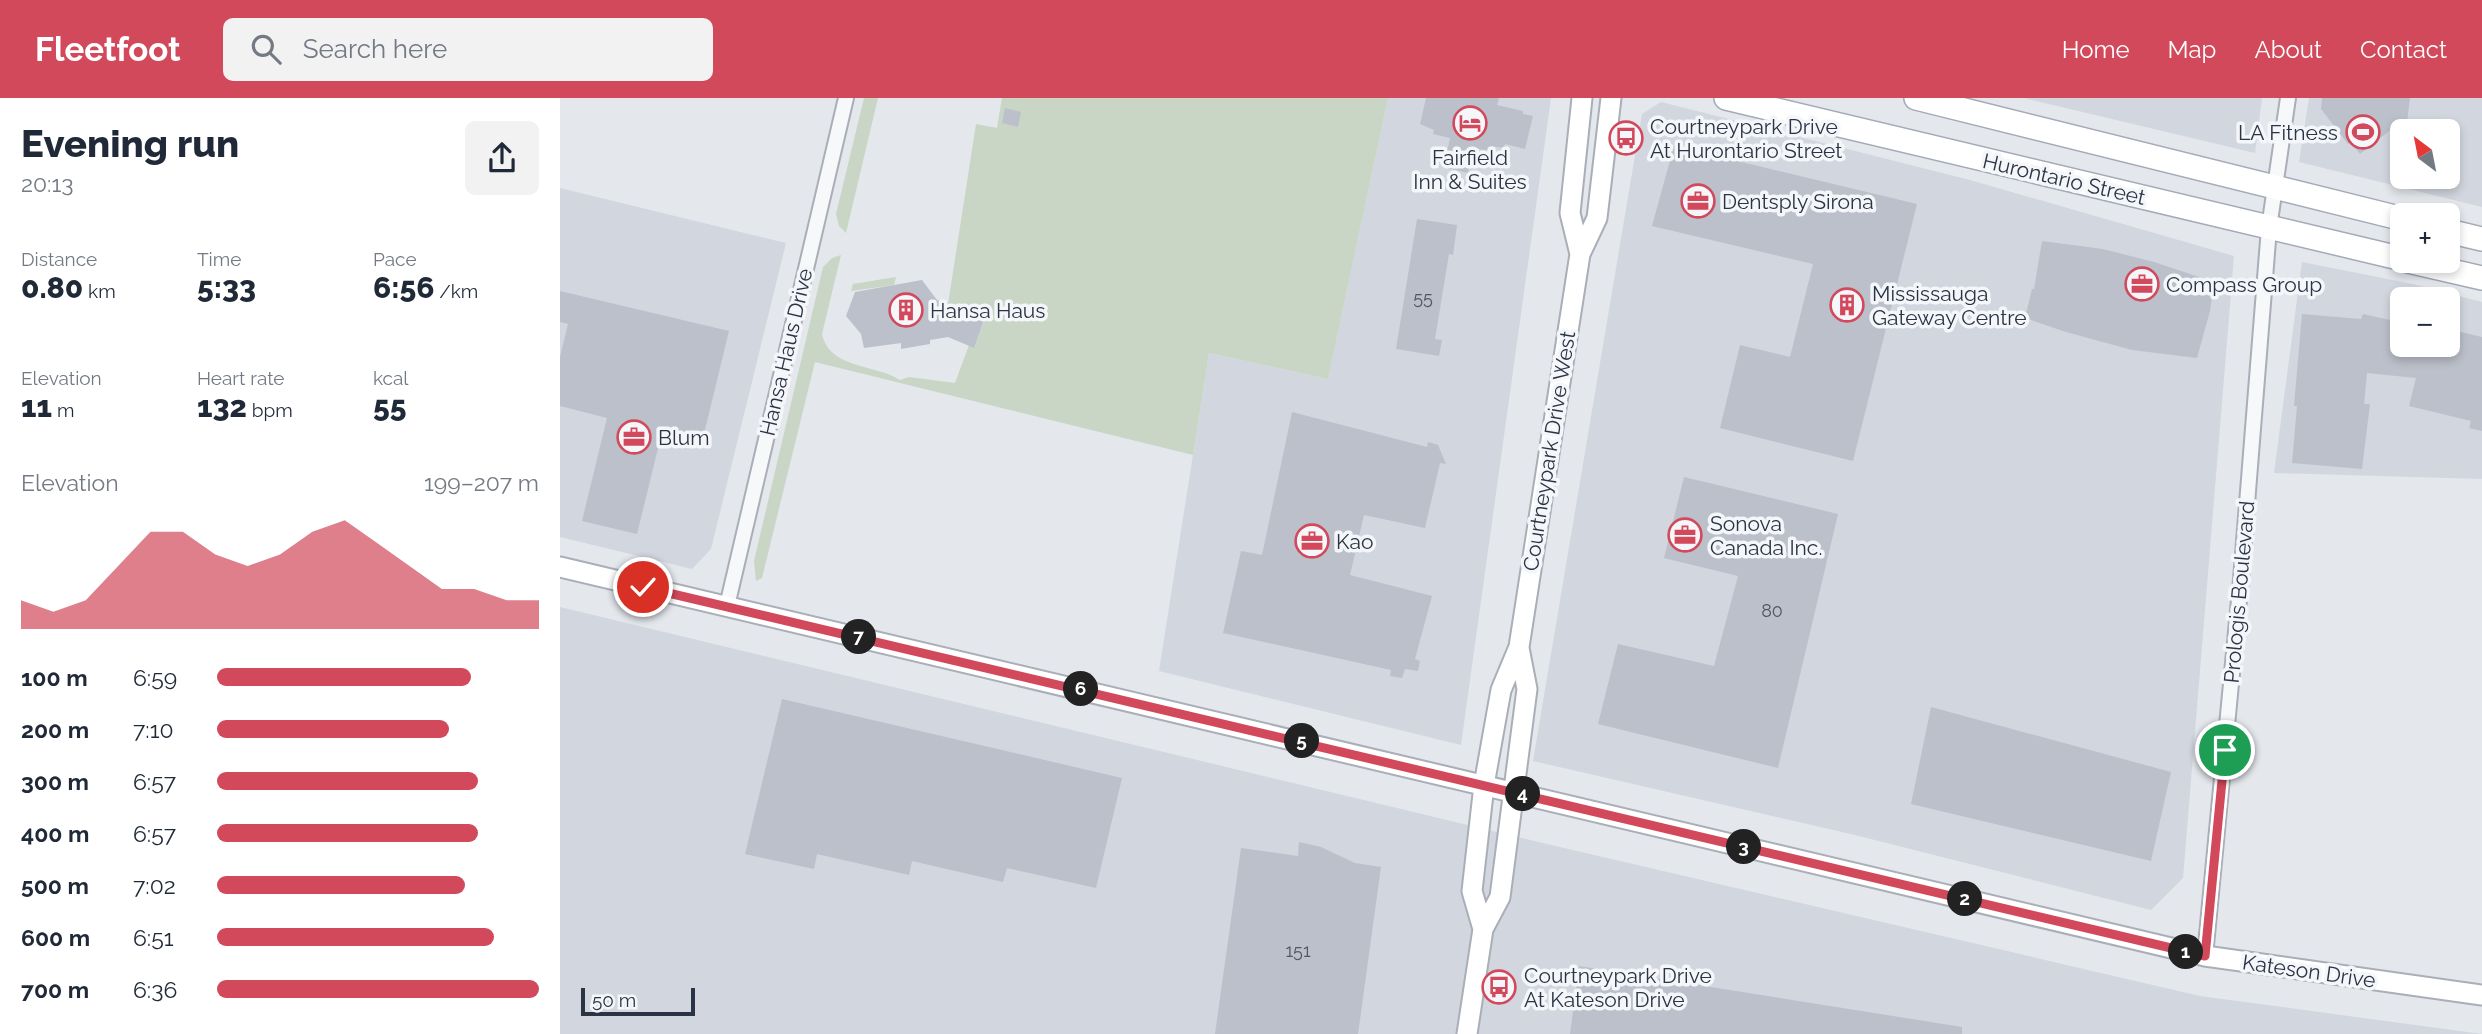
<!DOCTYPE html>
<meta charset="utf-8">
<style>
body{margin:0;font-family:Raleway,sans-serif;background:#f2f2f3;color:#1f2937;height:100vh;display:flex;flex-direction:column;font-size:26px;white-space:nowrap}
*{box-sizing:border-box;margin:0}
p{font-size:23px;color:#747a83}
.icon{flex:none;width:38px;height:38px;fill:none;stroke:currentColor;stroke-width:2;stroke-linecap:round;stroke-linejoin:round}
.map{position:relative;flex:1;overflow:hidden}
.details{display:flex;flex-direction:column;background:#fff;width:560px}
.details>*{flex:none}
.needle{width:46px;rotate:328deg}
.controls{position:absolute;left:1830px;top:21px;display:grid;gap:14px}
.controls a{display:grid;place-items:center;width:70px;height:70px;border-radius:10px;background:#fff;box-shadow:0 4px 10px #0003;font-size:35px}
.scale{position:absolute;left:21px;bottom:18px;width:114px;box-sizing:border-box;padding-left:7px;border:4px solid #2b3445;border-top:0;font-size:19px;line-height:24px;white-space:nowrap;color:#2b3445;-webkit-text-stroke:5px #f4f6f9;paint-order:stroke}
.pin{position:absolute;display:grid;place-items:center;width:60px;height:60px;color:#fff;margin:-30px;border:4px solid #fff;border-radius:50%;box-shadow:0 2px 7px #0007}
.km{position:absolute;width:35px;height:35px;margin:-18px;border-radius:50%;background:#222;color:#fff;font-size:19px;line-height:35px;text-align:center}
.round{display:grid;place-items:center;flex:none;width:74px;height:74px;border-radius:10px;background:#f2f2f3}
.headline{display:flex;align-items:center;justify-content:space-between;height:119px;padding:0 21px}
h1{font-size:38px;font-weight:800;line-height:52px}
.stats{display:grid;grid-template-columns:repeat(3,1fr);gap:10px;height:119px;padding:7px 21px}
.stats div{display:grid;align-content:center}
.stats b{font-size:30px;font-weight:800}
.stats small{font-size:19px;font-weight:400}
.stats p{font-size:19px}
.chart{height:196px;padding:14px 21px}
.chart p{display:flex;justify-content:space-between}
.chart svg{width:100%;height:126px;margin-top:7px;fill:#d1495b;opacity:.7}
ul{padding:0 21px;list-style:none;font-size:23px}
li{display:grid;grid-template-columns:112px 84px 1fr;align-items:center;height:52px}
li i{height:18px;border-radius:9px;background:#d1495b}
header{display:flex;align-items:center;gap:42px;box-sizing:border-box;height:98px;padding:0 35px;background:#d1495b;color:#fff}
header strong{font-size:33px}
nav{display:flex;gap:38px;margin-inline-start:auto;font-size:24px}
.search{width:490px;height:63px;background:#f2f2f3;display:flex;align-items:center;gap:18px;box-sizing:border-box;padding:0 24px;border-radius:10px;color:#747a83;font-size:26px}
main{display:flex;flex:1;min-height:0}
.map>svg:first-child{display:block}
</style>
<header>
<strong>Fleetfoot</strong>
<div class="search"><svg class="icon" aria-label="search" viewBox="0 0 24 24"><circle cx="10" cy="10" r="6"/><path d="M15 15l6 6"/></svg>Search here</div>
<nav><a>Home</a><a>Map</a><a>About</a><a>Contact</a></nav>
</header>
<main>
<section class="details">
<div class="headline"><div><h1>Evening run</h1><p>20:13</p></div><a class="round"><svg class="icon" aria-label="share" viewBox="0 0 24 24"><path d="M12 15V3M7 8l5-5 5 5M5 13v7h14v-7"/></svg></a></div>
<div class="stats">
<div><p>Distance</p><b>0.80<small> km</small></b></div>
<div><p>Time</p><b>5:33</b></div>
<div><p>Pace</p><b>6:56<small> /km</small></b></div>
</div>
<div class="stats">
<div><p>Elevation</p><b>11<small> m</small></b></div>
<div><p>Heart rate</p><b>132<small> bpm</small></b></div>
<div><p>kcal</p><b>55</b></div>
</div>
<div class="chart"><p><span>Elevation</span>199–207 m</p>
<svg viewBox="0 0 160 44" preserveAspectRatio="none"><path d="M0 44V34L10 38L20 34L30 22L40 10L50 10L60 18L70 22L80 18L90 10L100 6L110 14L120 22L130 30L140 30L150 34L160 34V44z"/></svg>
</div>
<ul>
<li><b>100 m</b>6:59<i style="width:79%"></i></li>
<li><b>200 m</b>7:10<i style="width:72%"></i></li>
<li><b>300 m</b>6:57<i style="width:81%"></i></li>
<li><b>400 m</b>6:57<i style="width:81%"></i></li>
<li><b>500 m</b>7:02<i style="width:77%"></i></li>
<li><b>600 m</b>6:51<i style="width:86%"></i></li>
<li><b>700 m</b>6:36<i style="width:100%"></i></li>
</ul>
</section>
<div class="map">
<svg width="1922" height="936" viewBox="0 0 1922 936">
<rect width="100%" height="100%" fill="#e4e7ec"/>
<!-- built -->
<path fill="#d2d6de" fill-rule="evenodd" d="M 828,0 L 991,0 L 901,647 L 599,573 L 649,255 L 768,281 Z
M 1464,0 L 1702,0 L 1695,55 Z
M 1749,0 L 1922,0 L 1922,109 L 1739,64 ZM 1843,33 L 1888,33 L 1888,79 L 1843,79 Z
M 1101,4 L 1410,82 L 1674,158 L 1623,780 L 1591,812 L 1295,737 L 973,663 L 1082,16 Z
M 0,90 L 226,145 L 151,451 L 132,471 L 0,439 Z
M 1742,164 L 1853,186 L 1922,204 L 1922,381 L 1714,375 ZM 1843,201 L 1888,201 L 1888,247 L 1843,247 Z
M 0,509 L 987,746 L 1640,898 L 1922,936 L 0,936 Z"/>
<!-- green -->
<path fill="#c9d6c5" d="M 304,0 L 318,0 L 286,135 L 279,128 L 276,116 Z
M 442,0 L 828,0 L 768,281 L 649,255 L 633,357 L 255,264 L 202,480 L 196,483 L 194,463 L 263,169 L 272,160 L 281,157 L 262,236 C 269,271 316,266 340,282 L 349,279 L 395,285 L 409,247 L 414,249 L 425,220 L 388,206 L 416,26 L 437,30 Z
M 336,179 L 334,187 L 291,193 L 293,186 Z"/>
<!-- building -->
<path fill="#bbc0ca" d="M 866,0 L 939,0 L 937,7 L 963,13 L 963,16 L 973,18 L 965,51 L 945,46 L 944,50 L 931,48 L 930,53 L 913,50 L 908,75 L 884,69 L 890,40 L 873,36 L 874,32 L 860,26 Z
M 1762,0 L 1850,0 L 1847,24 L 1842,23 L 1800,56 L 1791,44 L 1788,46 L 1761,11 Z
M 445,10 L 461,14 L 458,29 L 442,25 Z
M 1114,48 L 1357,106 L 1293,363 L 1160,330 L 1180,247 L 1230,259 L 1253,166 L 1092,128 Z
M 857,121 L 897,127 L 893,157 L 889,156 L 875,241 L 882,242 L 879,258 L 836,251 Z
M 1482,143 L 1543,151 L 1594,164 L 1654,184 L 1650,213 L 1637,260 L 1572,252 L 1506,234 L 1465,220 L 1472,191 L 1474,191 Z
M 362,182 L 377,202 L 425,219 L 414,250 L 388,239 L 370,242 L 370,246 L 341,251 L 341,245 L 304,250 L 301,236 L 286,218 L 295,194 Z
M 0,193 L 169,233 L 142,344 L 102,334 L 77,436 L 22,423 L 47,320 L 0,308 L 0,259 L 8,226 L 0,224 Z
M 1742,216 L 1801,221 L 1803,216 L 1843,225 L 1843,247 L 1888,247 L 1888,231 L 1922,239 L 1922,333 L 1909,330 L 1911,323 L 1849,308 L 1856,280 L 1807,275 L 1804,306 L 1810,306 L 1802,371 L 1732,365 L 1737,308 L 1734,308 Z
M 732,314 L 867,349 L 868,344 L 878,347 L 886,366 L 880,365 L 865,430 L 804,417 L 790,477 L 872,498 L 855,561 L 860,563 L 858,573 L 845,571 L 842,580 L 830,578 L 831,572 L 663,535 L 681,453 L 702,457 Z
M 1124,379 L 1278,416 L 1218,670 L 1038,626 L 1058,546 L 1154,568 L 1178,478 L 1104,460 Z
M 222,601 L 562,680 L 536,790 L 447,770 L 443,784 L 352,763 L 349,777 L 257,756 L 254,771 L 185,756 Z
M 1371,609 L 1611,674 L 1591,763 L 1351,706 Z
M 739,744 L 761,749 L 795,765 L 821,769 L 798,936 L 655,936 L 681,750 L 738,758 Z
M 1019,868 L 1402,929 L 1402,936 L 1010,936 Z"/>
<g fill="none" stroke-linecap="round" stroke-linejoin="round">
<defs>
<path id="street" d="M 167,508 L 286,0
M 1645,858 L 1681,481 L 1709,130 L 1728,0"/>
<path id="secondary" d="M 1020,156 L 1010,115 L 1022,0
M 0,469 L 1645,858 L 1922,897
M 923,831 L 912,793 L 924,687 L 941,592 L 959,549 L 1020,156 L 1037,120 L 1051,0
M 907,936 L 923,831 L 940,799 L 967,591 L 959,550"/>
<path id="primary" d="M 1166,0 L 1843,161
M 1356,0 L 1843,121
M 1888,133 L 1922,141
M 1848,163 L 1922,180"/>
</defs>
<!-- street casing -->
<use href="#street" stroke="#a9aeb7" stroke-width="18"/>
<!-- secondary casing -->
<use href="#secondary" stroke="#a9aeb7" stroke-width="23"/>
<!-- primary casing -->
<use href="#primary" stroke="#a3abb8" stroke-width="26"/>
<!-- street -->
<use href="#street" stroke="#f7f8fa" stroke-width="14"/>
<!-- secondary -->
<use href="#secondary" stroke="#fff" stroke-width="19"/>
<!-- primary -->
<use href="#primary" stroke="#fff" stroke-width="23"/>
</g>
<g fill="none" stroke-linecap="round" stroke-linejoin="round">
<defs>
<path id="route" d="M 83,489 L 1645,858 L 1665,652"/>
</defs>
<!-- route casing -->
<use href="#route" stroke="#fff" stroke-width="14"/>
<!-- route -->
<use href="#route" stroke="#d1495b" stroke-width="9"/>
</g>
<!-- icons -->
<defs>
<symbol id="hotel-ring" viewBox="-11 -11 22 22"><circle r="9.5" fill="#f4f6f9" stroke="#d1495b" stroke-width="1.5"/><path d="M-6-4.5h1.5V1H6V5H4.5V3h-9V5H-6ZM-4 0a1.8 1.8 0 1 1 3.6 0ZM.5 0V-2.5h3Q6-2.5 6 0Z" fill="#d1495b"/></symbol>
<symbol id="stadium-ring" viewBox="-11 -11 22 22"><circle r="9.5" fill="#f4f6f9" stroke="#d1495b" stroke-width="1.5"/><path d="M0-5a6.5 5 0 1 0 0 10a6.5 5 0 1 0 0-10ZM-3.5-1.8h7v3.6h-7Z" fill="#d1495b"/></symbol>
<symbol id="bus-ring" viewBox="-11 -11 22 22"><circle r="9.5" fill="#f4f6f9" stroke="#d1495b" stroke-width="1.5"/><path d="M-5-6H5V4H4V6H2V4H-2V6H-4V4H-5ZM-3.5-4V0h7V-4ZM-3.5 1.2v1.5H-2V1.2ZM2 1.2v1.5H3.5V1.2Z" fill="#d1495b"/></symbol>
<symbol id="office-ring" viewBox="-11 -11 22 22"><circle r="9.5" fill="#f4f6f9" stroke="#d1495b" stroke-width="1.5"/><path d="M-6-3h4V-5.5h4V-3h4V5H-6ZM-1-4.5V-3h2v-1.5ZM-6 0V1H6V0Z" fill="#d1495b"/></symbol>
<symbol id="building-ring" viewBox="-11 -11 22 22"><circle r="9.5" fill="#f4f6f9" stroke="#d1495b" stroke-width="1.5"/><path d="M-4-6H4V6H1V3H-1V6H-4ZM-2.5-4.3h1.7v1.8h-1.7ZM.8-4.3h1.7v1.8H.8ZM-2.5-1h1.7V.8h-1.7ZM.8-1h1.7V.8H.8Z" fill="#d1495b"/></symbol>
</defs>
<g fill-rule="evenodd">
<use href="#hotel-ring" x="891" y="6" width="38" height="38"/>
<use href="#stadium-ring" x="1784" y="15" width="38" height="38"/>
<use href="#bus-ring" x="1047" y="21" width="38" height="38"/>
<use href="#office-ring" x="1119" y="84" width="38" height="38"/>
<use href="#office-ring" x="1563" y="167" width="38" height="38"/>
<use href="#building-ring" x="1268" y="188" width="38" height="38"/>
<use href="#building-ring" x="327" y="193" width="38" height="38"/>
<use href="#office-ring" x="55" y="320" width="38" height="38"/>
<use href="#office-ring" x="1106" y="418" width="38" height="38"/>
<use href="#office-ring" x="733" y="424" width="38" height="38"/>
<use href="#bus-ring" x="920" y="870" width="38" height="38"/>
</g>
<g text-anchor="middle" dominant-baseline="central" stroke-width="7" stroke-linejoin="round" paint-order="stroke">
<!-- number labels -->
<g font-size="18" fill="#4f5766">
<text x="863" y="199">55</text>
<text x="1212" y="512">80</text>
<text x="738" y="852">151</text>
</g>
<!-- poi labels -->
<g font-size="21" fill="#2b3445" stroke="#f4f6f9" text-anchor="start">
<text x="1090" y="28">Courtneypark Drive<tspan x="1090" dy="24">At Hurontario Street</tspan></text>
<text x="1778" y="34" text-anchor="end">LA Fitness</text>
<text x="910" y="59" text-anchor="middle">Fairfield<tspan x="910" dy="24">Inn &amp; Suites</tspan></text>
<text x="1162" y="103">Dentsply Sirona</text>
<text x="1606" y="186">Compass Group</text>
<text x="1312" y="195">Mississauga<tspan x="1312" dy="24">Gateway Centre</tspan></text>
<text x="370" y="212">Hansa Haus</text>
<text x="98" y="339">Blum</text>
<text x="1150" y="425">Sonova<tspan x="1150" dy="24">Canada Inc.</tspan></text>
<text x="776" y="443">Kao</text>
<text x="964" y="877">Courtneypark Drive<tspan x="964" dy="24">At Kateson Drive</tspan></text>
</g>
<!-- street labels -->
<g font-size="21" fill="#2b3445" stroke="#f4f6f9">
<text transform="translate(1504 81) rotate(13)">Hurontario Street</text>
<text transform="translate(226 254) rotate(-77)">Hansa Haus Drive</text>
<text transform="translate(989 353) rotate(-81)">Courtneypark Drive West</text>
<text transform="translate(1679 494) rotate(-85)">Prologis Boulevard</text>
<text transform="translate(1749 873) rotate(8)">Kateson Drive</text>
</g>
</g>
</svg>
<div class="controls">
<a><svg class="needle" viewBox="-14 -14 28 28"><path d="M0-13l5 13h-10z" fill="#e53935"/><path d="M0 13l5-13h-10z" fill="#747a83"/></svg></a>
<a>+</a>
<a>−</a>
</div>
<div class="scale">50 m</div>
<div class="pin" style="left:1665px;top:652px;background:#1e9e55"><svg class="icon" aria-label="arrive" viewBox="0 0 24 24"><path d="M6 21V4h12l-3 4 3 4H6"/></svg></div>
<div class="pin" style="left:83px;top:489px;background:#d93025"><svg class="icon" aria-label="check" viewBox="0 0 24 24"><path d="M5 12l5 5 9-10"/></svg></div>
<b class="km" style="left:1626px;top:854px">1</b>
<b class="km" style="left:1405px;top:801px">2</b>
<b class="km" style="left:1184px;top:749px">3</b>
<b class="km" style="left:963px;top:696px">4</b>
<b class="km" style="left:742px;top:643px">5</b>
<b class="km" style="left:521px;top:591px">6</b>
<b class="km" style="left:299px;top:539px">7</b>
</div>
</main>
